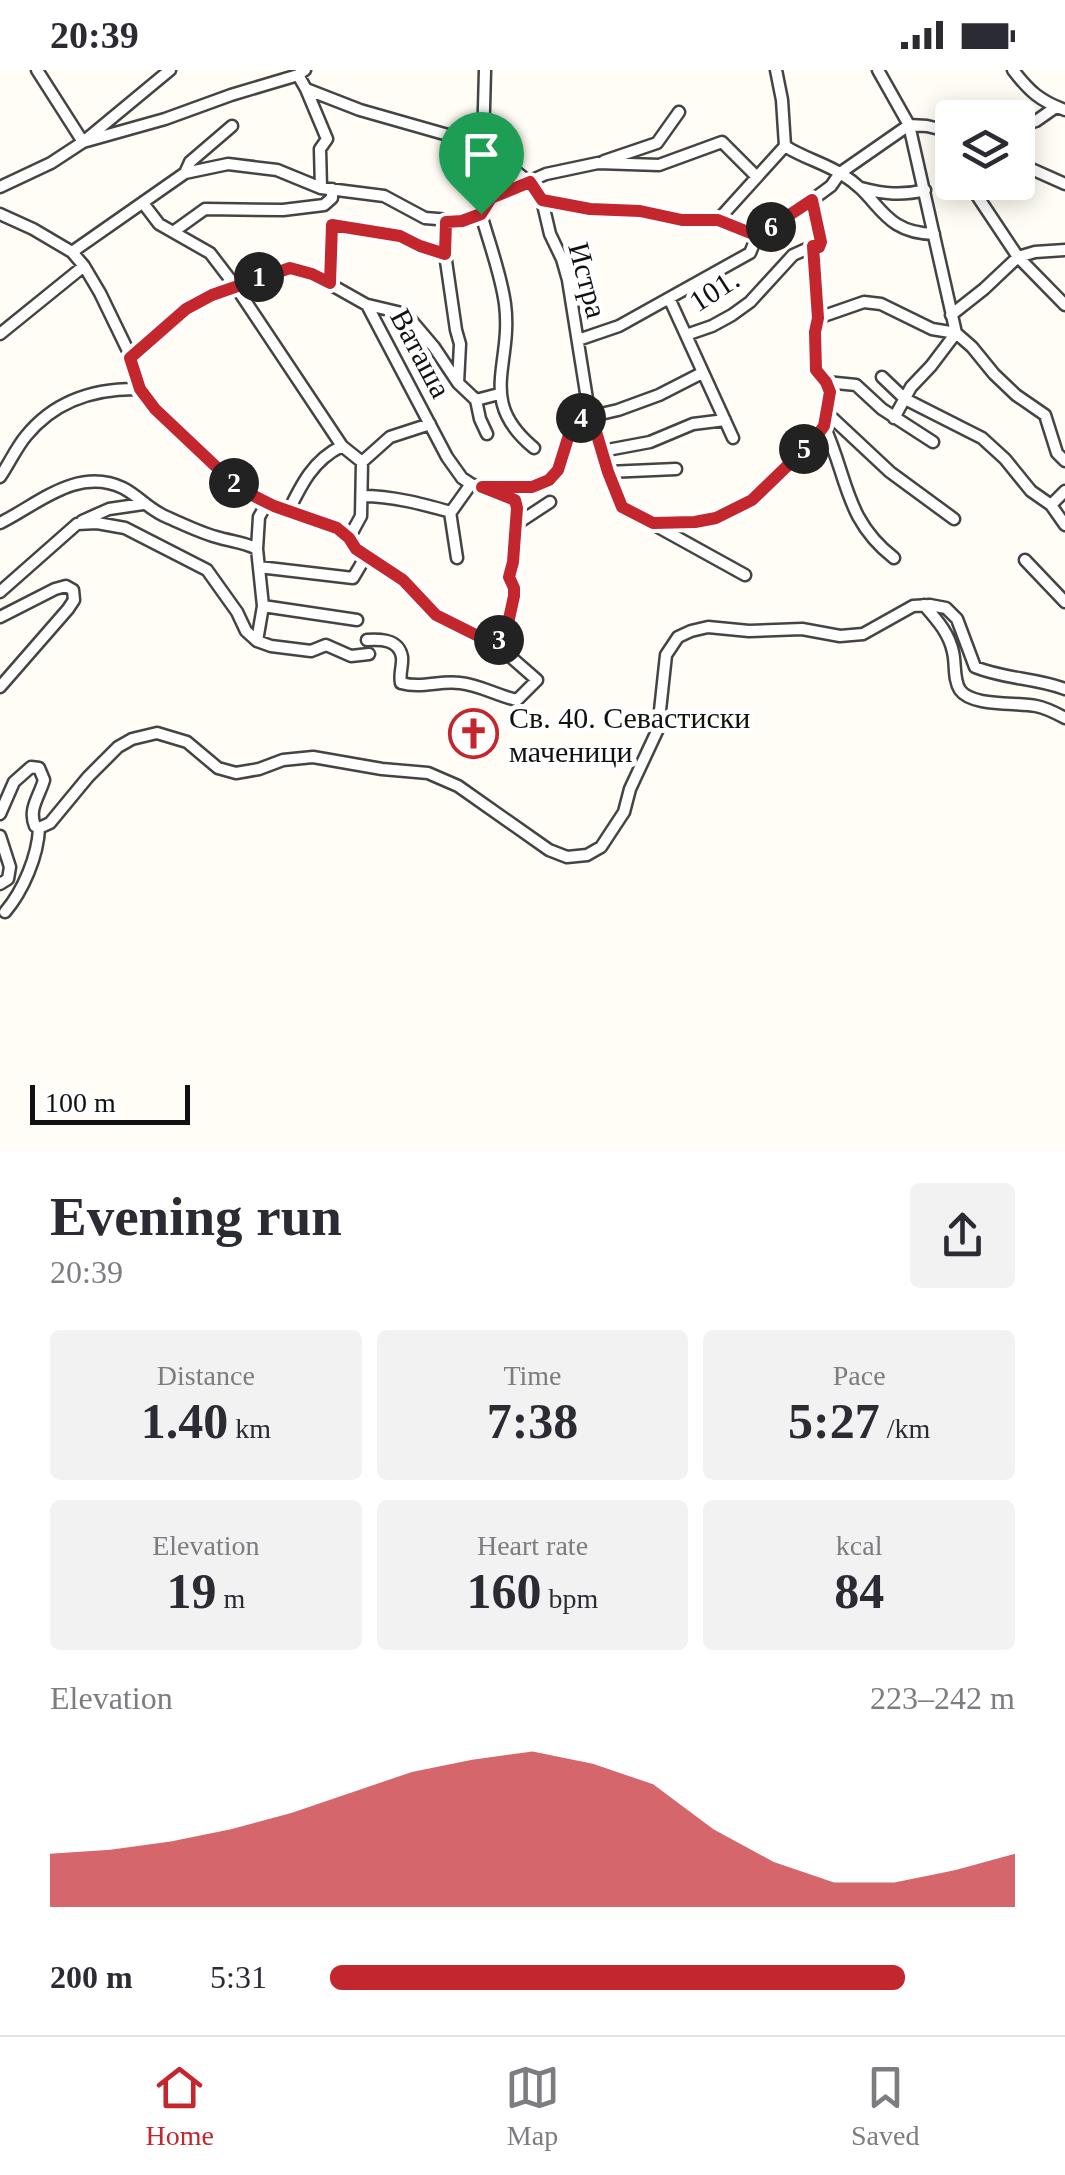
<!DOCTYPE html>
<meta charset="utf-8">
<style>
body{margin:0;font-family:"Times New Roman",serif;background:#f2f2f3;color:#2b2b33;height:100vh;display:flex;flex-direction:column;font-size:38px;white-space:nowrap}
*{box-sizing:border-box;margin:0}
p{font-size:32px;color:#7c7c81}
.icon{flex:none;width:55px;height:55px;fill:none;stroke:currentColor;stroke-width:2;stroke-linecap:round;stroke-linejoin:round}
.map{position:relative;height:1080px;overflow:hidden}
.sheet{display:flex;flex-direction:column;background:#fff;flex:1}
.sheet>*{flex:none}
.controls{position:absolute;left:935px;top:30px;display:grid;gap:20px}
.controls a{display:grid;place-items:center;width:100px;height:100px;border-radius:10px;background:#fff;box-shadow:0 5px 25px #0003;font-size:50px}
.scale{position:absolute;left:30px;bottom:25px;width:160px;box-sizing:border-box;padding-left:10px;border:5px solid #111;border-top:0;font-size:28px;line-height:35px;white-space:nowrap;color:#111;-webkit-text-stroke:8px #fff;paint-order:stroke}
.pin{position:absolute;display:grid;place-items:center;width:85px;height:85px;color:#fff;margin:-102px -42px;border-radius:50% 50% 50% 0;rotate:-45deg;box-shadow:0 0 10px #0007}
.pin .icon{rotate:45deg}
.km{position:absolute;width:50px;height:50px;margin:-25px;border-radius:50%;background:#222;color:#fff;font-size:28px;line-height:50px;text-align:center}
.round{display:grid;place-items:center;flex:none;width:105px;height:105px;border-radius:10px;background:#f2f2f3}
.head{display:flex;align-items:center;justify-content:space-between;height:170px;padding:0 50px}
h1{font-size:55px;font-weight:800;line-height:75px}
.figures{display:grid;grid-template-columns:repeat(3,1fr);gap:15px;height:170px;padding:10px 50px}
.figures div{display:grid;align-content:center;border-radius:10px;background:#f2f2f3;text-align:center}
.figures b{font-size:50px;font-weight:800}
.figures small{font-size:28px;font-weight:400}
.figures p{font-size:28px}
.chart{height:280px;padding:20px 50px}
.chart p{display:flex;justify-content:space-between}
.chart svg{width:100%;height:180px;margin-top:10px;fill:#c4262e;opacity:.7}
ul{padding:0 50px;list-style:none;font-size:32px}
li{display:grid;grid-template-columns:160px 120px 1fr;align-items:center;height:75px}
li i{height:25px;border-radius:12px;background:#c4262e}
.status{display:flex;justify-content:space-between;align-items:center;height:70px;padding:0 50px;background:#fff;direction:ltr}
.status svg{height:28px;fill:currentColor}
.menu{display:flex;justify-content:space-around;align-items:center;height:140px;border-top:2px solid #e1e1e2;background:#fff;font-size:28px;color:#7c7c81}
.menu a{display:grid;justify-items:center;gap:5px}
.menu .selected{color:#c4262e}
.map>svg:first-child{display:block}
</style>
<div class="status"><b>20:39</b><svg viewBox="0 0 49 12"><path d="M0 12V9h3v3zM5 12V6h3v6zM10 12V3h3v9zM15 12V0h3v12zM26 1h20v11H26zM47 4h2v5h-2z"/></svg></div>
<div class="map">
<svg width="1065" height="1080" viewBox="0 0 1065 1080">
<rect width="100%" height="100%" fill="#fffdf5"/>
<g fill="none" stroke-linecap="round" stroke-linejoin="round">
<defs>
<path id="minor" d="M 37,0 L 83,72 L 170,0
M 878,0 L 909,55 L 956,263 L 931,296 L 911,317 L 894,348
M 1013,0 C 1029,21 1040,31 1065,40
M 298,5 L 306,19 L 360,40 L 483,75 L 529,112 L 542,130 L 550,164 L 562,189 L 568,210 L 587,329 L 608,402 L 622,437 L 745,505
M 306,19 L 327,69 L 320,79 L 321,118
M 1018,57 L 1036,51 L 1056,37
M 483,75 L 485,0
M 785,76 C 803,88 825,93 843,105 C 881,128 881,163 934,164
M 604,91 L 657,73 L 679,42
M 1018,93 L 1065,114
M 185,103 L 190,92 L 232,56
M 968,112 L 1018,187 L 1065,235
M 0,117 L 51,93 L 83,72 L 165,49 L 231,25 L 298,5 L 305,0
M 861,118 C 884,124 902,126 925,120
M 542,130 L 590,139 L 640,141 L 682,150 L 718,150 L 785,76 L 782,30 L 776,0
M 812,130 L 821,172 L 819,177 L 813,176 L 818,248 L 815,262 L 815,300 C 833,320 832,330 824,356 C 848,407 844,449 894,488
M 143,133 L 159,154 L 210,183 L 236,217 L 342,376
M 0,144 L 33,159 L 72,182 L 84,196 L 100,223 L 131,287 L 140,319 L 170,355 L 211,390 L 228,408 L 246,422 L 273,436 L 337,458 L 349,468 L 356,479 L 403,510 L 436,545 L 497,575 L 537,610 L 517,630 C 498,626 480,615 460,613 C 440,610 422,619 401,613 C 399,603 403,596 402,587 C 399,569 380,569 367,570
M 481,144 C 489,173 501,204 505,234 C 513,296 476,330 534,378
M 718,150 L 757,166
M 446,151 L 445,184 L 456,260 L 460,274 L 458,313
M 173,162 L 205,139 L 283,140 L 324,135 L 332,128 L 332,119
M 757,166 L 812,130 L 831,116 L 840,103 L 909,55 L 927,56 L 952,62
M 72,182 L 185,103 L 228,94 L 277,100 L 321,118 L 384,126 L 425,148 L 462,151 L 481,144 L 491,128 L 546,104 L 598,93 L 659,95 L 722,72 L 757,107
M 331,213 L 332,155 L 400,165 L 420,176 L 445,184
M 669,228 L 733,368
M 368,235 L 406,244 L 434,277 L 458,313 L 476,330 L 499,324
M 951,245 L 984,219 L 1018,187 L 1035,182 L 1065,180
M 818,248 L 864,232 L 881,234 L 932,259 L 956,263 L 972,277 L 994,304 L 1016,325 L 1045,345 L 1057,383 L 1065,391
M 0,264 L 84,196
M 686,265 L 712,256 L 732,245 L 750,232 L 793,185 L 813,176
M 578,270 L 619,256 L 750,183 L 757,166
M 131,287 L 186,239 L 211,225 L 290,198 L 312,204 L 367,235 L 447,387 L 462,408 L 471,414 L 515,430 L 518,453 L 509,507 L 514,518 L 514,526 L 507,558 L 497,575
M 882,307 L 905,329 L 982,368 L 1005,389 L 1031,421 L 1051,435 L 1065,455
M 826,312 L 856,315 L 882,339 L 933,372
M 476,330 L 480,349 L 487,364
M 828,344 L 890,402 L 954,449
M 602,381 L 650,372 L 693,354 L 725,350
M 608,402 L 676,399
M 0,407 C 9,394 16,378 26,366 C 55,330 96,318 140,319
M 492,417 C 572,416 546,406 579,349 L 618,340 L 659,325 L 702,303
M 362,426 C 393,426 422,434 451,442 L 471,414
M 1051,435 L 1065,421
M 288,442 C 301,415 313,390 342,376 L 362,392
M 450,442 L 457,488
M 82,451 L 109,439 L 143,434
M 0,453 C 37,435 77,396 123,418 C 139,426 150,441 169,448 C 185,455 203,464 220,468 C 234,472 244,472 257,479 L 263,536 L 357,550
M 518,453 L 550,432
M 656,453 C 674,453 693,454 711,449 C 752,438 799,390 824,356
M 349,468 L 361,446 L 362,392 L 390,367 L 430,354
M 257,479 L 259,447 L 267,433
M 1025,490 L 1065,532
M 259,497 L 353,508 L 366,486
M 0,522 L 77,454 L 97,453 L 125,458 L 207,500 L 237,542 L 246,561 L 257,571 L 271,576 L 311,581 L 326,575 L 351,586 L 369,584
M 924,535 C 937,550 949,563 953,582 C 956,594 953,609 960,620 C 972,637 1017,632 1036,636 C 1046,638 1056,643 1065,648
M 0,547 L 55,519 L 66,516 L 73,520 L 74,530 L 68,539 L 0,617
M 257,571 L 263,536
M 0,744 L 14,712 L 31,697 L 39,698 L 44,710 C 39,727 28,739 35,756 L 39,758 L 50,753 L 88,707 L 118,677 L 132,669 L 157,663 L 187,672 L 218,698 L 236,703 L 259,699 L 283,690 L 313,687 L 382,699 L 428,703 L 458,716 L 549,780 L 567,787 L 587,785 L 601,777 L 624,742 L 630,719 L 658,659 L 666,585 L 678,567 L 691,561 L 708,557 L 749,561 L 802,559 L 840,566 L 863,564 L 913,536 L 930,535 L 946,538 L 957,549 L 975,597 C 1004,609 1036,608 1065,619
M 0,766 L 10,797 L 8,809 L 0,814
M 5,842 C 23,821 38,786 39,758"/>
</defs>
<!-- minor casing -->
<use href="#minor" stroke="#444" stroke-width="15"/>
<!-- minor -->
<use href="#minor" stroke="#fff" stroke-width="10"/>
</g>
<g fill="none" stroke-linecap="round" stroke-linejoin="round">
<defs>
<path id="route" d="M 530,112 L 542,130 L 590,139 L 640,141 L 682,150 L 718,150 L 758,166 L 812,130 L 821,172 L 819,177 L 813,176 L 818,248 L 815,262 L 816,300 L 826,312 L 830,322 L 824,356 L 813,371 L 752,430 L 716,448 L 695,452 L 653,453 L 622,437 L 608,402 L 591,345 L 579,349 L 568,368 L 558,400 L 549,410 L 532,417 L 482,417 L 515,430 L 517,438 L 513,492 L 509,507 L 514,518 L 514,526 L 507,558 L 496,575 L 436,545 L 403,510 L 356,479 L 349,468 L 337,458 L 274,436 L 246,422 L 228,408 L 155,339 L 140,319 L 130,288 L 186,239 L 212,225 L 290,198 L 312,204 L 330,213 L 332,155 L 400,166 L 420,176 L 445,184 L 446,152 L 462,151 L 481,144 L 491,128 Z"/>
</defs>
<!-- route casing -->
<use href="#route" stroke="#fff" stroke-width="20"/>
<!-- route -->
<use href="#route" stroke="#c4262e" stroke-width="12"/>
</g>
<!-- icons -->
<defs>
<symbol id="church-ring" viewBox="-11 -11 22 22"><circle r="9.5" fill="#fff" stroke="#c4262e" stroke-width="1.5"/><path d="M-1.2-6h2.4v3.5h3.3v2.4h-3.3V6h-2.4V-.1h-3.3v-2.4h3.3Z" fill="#c4262e"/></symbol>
</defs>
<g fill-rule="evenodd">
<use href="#church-ring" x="446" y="636" width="55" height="55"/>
</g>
<g text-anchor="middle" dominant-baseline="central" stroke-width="10" stroke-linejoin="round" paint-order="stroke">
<!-- street labels -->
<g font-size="30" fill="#111" stroke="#fff">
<text transform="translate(588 210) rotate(75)">Истра</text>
<text transform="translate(714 220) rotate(-33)">101.</text>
<text transform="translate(421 283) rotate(62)">Ваташа</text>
</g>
<!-- poi labels -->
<g font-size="30" fill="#111" stroke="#fff" text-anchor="start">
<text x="509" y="647">Св. 40. Севастиски<tspan x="509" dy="34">маченици</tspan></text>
</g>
</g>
</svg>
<div class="controls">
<a><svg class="icon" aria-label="layers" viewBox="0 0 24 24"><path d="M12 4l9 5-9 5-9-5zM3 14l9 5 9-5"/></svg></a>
</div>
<div class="scale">100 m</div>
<div class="pin" style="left:481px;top:144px;background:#1e9e55"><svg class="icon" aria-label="arrive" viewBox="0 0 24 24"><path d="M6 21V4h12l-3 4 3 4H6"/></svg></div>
<b class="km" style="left:259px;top:207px">1</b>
<b class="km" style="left:234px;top:413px">2</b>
<b class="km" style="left:499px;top:570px">3</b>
<b class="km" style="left:581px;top:348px">4</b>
<b class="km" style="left:804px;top:379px">5</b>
<b class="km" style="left:771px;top:157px">6</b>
</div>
<section class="sheet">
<div class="head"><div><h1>Evening run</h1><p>20:39</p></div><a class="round"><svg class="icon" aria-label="share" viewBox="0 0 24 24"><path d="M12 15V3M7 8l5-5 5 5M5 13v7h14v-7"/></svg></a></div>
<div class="figures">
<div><p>Distance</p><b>1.40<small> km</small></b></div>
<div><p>Time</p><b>7:38</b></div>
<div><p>Pace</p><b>5:27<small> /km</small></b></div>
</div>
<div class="figures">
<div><p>Elevation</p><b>19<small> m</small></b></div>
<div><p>Heart rate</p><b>160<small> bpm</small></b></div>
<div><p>kcal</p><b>84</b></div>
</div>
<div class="chart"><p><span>Elevation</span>223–242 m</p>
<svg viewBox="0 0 160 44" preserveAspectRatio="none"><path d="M0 44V31L10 30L20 28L30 25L40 21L50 16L60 11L70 8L80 6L90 9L100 14L110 25L120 33L130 38L140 38L150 35L160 31V44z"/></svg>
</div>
<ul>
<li><b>200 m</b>5:31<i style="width:84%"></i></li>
</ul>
</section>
<nav class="menu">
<a class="selected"><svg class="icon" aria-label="home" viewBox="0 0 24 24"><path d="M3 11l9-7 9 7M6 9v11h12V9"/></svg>Home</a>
<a><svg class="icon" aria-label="map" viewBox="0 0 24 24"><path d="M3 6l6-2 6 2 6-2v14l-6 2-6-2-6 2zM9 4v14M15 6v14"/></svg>Map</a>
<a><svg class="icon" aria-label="saved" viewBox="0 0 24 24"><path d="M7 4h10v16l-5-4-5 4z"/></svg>Saved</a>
</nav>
